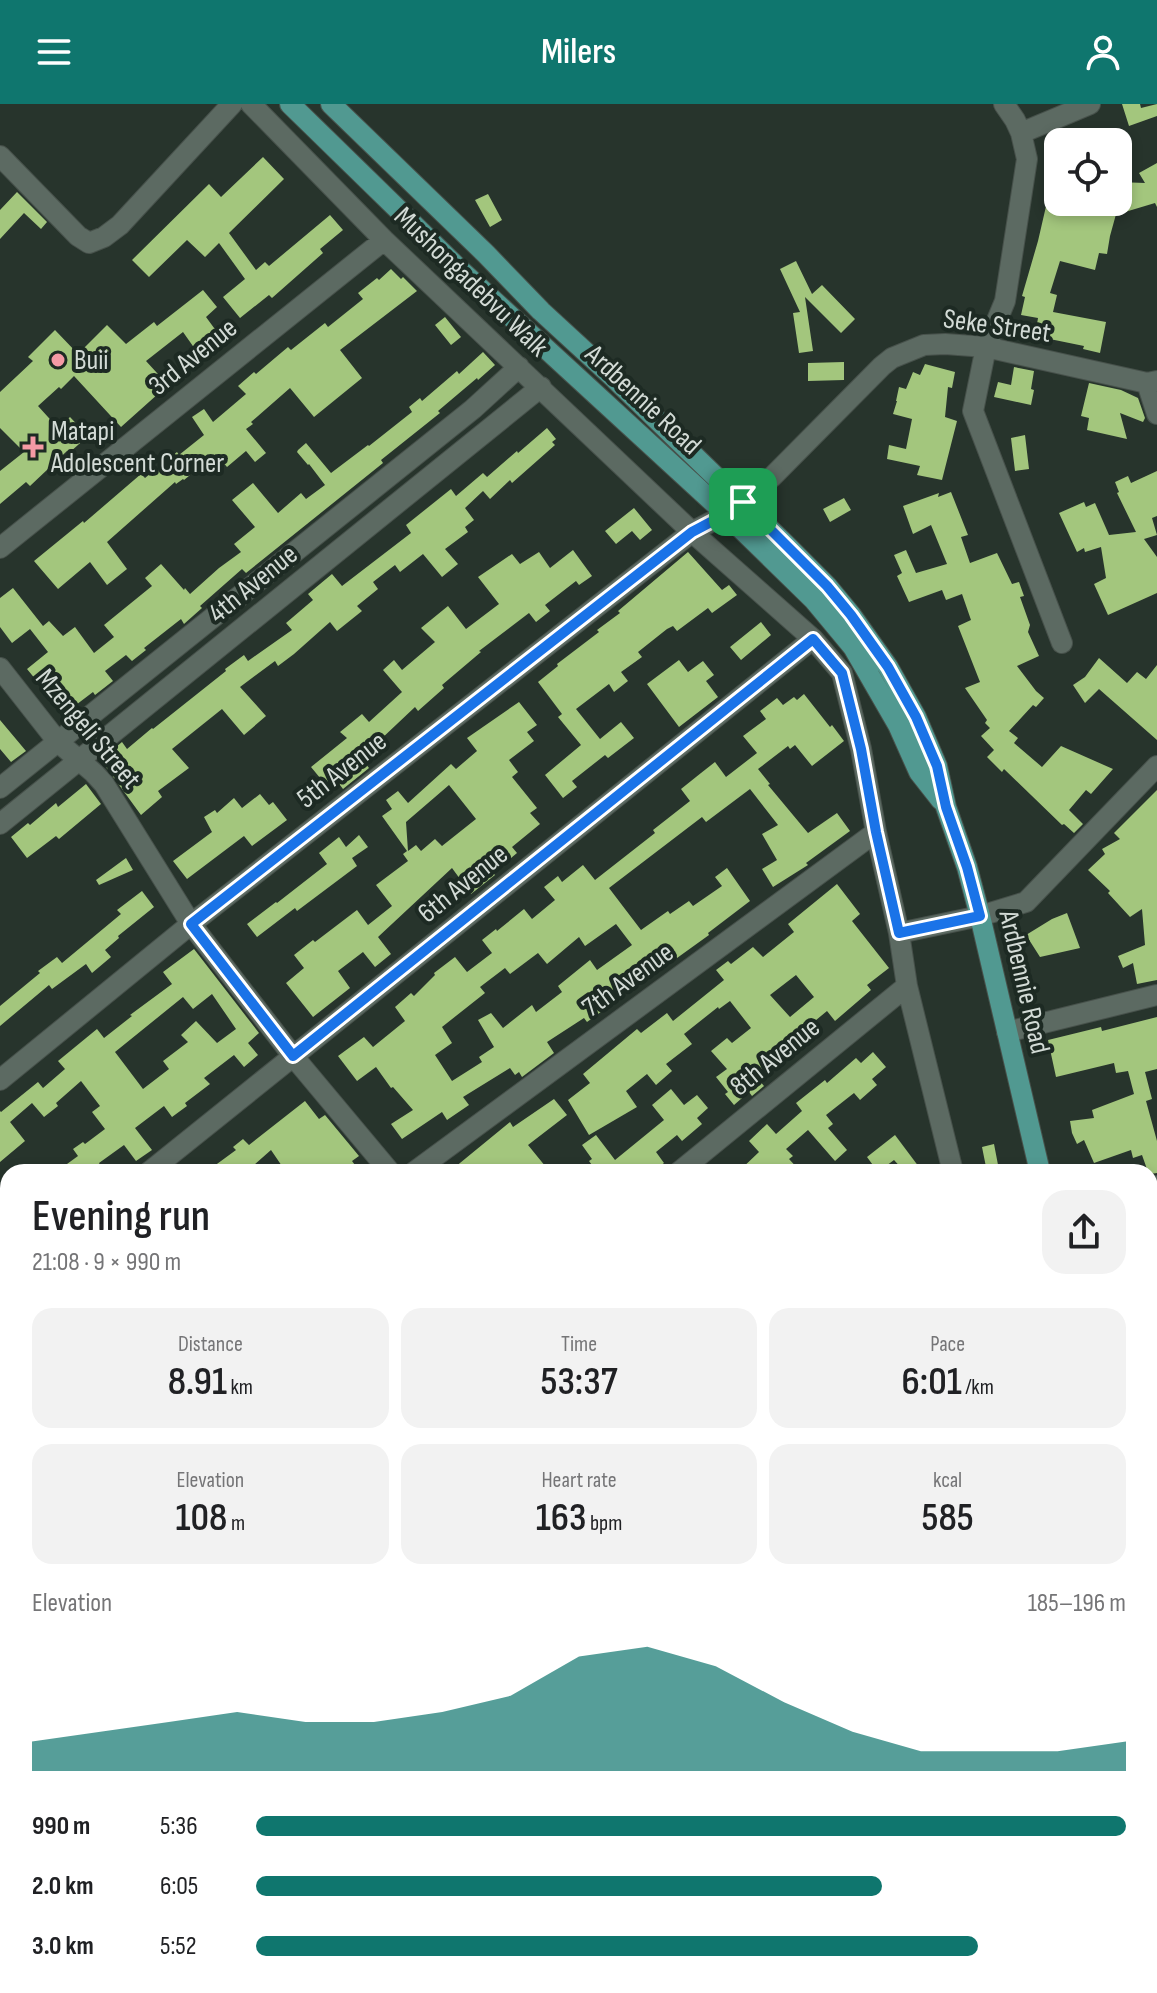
<!DOCTYPE html>
<meta charset="utf-8">
<style>
body{margin:0;font-family:"Sofia Sans Condensed",sans-serif;background:#f2f2f2;color:#202124;height:100vh;display:flex;flex-direction:column;font-size:30px;white-space:nowrap}
*{box-sizing:border-box;margin:0}
p{font-size:26px;color:#757577}
.icon{flex:none;width:44px;height:44px;fill:none;stroke:currentColor;stroke-width:2;stroke-linecap:round;stroke-linejoin:round}
.map{position:relative;flex:1;overflow:hidden}
.sheet{position:absolute;left:0px;top:1060px;width:1158px;height:830px;display:flex;flex-direction:column;background:#fff;border-radius:24px 24px 0 0;box-shadow:0 4px 12px #0003}
.sheet>*{flex:none}
.tools{position:absolute;left:1044px;top:24px;display:grid;gap:16px}
.tools a{display:grid;place-items:center;width:88px;height:88px;border-radius:16px;background:#fff;box-shadow:0 4px 12px #0003;font-size:40px}
.pin{position:absolute;display:grid;place-items:center;width:68px;height:68px;color:#fff;margin:-34px;border-radius:16px;box-shadow:0 4px 12px #0006}
.round{display:grid;place-items:center;flex:none;width:84px;height:84px;border-radius:24px;background:#f2f2f2}
.head{display:flex;align-items:center;justify-content:space-between;height:136px;padding:0 32px}
h1{font-size:44px;font-weight:600;line-height:60px}
.stats{display:grid;grid-template-columns:repeat(3,1fr);gap:12px;height:136px;padding:8px 32px}
.stats div{display:grid;align-content:center;border-radius:20px;background:#f2f2f2;text-align:center}
.stats b{font-size:40px;font-weight:600}
.stats small{font-size:22px;font-weight:400}
.stats p{font-size:22px}
.chart{height:224px;padding:16px 32px}
.chart p{display:flex;justify-content:space-between}
.chart svg{width:100%;height:144px;margin-top:8px;fill:#0f766e;opacity:.7}
ul{padding:0 32px;list-style:none;font-size:26px}
li{display:grid;grid-template-columns:128px 96px 1fr;align-items:center;height:60px}
li i{height:20px;border-radius:10px;background:#0f766e}
header{display:flex;justify-content:space-between;align-items:center;height:104px;padding:0 32px;background:#0f766e;color:#fff;font-size:36px;font-weight:600}
.map>svg:first-child{display:block}
</style>
<header><svg class="icon" aria-label="menu" viewBox="0 0 24 24"><path d="M4 6h16M4 12h16M4 18h16"/></svg>Milers<svg class="icon" aria-label="person" viewBox="0 0 24 24"><circle cx="12" cy="8" r="4"/><path d="M4 21q1-7 8-7t8 7"/></svg></header>
<div class="map">
<svg width="1157" height="1889" viewBox="0 0 1157 1889">
<rect width="100%" height="100%" fill="#27342c"/>
<!-- building -->
<path fill="#a3c67d" fill-rule="evenodd" d="M 1122,0 L 1140,0 L 1141,4 L 1157,0 L 1157,12 L 1129,22 Z
M 263,53 L 284,75 L 229,129 L 256,166 L 265,158 L 269,162 L 330,111 L 343,126 L 320,145 L 323,149 L 272,194 L 269,191 L 240,214 L 223,193 L 245,175 L 219,139 L 205,153 L 187,136 L 149,173 L 132,156 L 209,80 L 221,93 Z
M 1157,59 L 1157,103 L 1155,99 L 1125,108 L 1118,107 L 1118,103 L 1110,132 L 1107,150 L 1099,149 L 1095,166 L 1060,157 L 1050,189 L 1057,191 L 1053,208 L 1106,218 L 1100,249 L 1083,245 L 1084,242 L 1035,232 L 1038,214 L 1021,211 L 1025,193 L 1022,192 L 1038,137 L 1047,98 L 1118,98 L 1118,78 L 1145,79 L 1139,69 Z
M 17,88 L 47,118 L 41,125 L 24,109 L 0,135 L 0,106 Z
M 488,90 L 502,116 L 490,123 L 475,96 Z
M 796,157 L 812,190 L 822,181 L 855,215 L 841,229 L 805,193 L 813,247 L 799,249 L 793,209 L 800,208 L 780,165 Z
M 391,165 L 401,175 L 403,173 L 417,187 L 340,246 L 362,274 L 314,313 L 290,284 L 251,318 L 253,320 L 246,325 L 266,349 L 255,358 L 246,347 L 227,363 L 216,350 L 184,376 L 183,375 L 176,380 L 175,378 L 107,438 L 127,465 L 107,481 L 90,458 L 58,485 L 34,457 L 83,417 L 84,419 L 141,370 L 145,374 L 177,348 L 179,351 L 204,331 L 192,313 L 204,305 L 213,318 L 246,290 L 238,282 L 254,268 L 256,270 L 288,243 L 291,246 L 325,219 L 328,223 L 363,195 L 358,189 L 377,174 L 379,176 Z
M 203,186 L 217,203 L 206,213 L 217,228 L 195,245 L 183,228 L 146,257 L 168,281 L 121,323 L 74,272 L 61,285 L 59,283 L 38,302 L 58,324 L 70,313 L 88,332 L 69,349 L 67,347 L 30,382 L 26,378 L 0,400 L 0,367 L 24,348 L 0,324 L 0,288 L 33,257 L 28,253 L 55,226 L 78,250 L 107,221 L 126,240 L 154,218 L 157,222 Z
M 445,213 L 461,233 L 451,241 L 435,221 Z
M 483,248 L 495,261 L 478,276 L 477,274 L 438,307 L 440,309 L 381,356 L 383,359 L 246,469 L 242,465 L 200,502 L 202,504 L 184,520 L 181,515 L 144,544 L 146,546 L 132,557 L 126,551 L 105,567 L 113,577 L 95,591 L 93,588 L 64,610 L 27,565 L 48,548 L 30,525 L 12,539 L 0,523 L 0,494 L 13,484 L 43,522 L 49,517 L 63,532 L 75,523 L 94,549 L 114,533 L 104,521 L 152,482 L 145,474 L 161,460 L 184,486 L 185,484 L 190,490 L 219,464 L 241,448 L 234,440 L 255,423 L 232,396 L 253,379 L 278,409 L 301,389 L 306,395 L 325,381 L 309,360 L 308,361 L 297,348 L 298,346 L 306,339 L 331,369 L 368,341 L 369,342 L 412,308 L 409,303 L 420,294 L 422,297 L 457,267 L 459,270 Z
M 844,258 L 844,276 L 808,277 L 808,259 Z
M 925,260 L 955,268 L 952,284 L 948,283 L 945,313 L 957,317 L 942,376 L 917,371 L 920,362 L 887,355 L 889,341 L 906,345 L 912,315 L 893,310 L 897,297 L 896,297 L 899,283 L 906,285 L 913,268 L 920,271 Z
M 1014,263 L 1034,267 L 1031,285 L 1034,286 L 1031,301 L 994,293 L 998,278 L 1011,281 Z
M 1089,279 L 1121,286 L 1138,294 L 1145,314 L 1143,318 L 1120,309 L 1127,335 L 1087,326 L 1089,314 L 1081,312 Z
M 547,324 L 556,335 L 552,338 L 555,341 L 512,379 L 510,376 L 490,395 L 483,387 L 465,404 L 474,416 L 465,423 L 468,428 L 445,445 L 458,460 L 442,473 L 423,450 L 400,468 L 395,461 L 373,478 L 378,485 L 357,502 L 362,507 L 337,527 L 330,518 L 294,550 L 278,562 L 275,557 L 240,583 L 266,612 L 244,631 L 222,605 L 172,645 L 189,664 L 158,687 L 162,693 L 141,711 L 106,663 L 108,661 L 103,654 L 122,638 L 127,645 L 152,624 L 153,625 L 226,567 L 225,565 L 244,551 L 248,557 L 292,526 L 286,519 L 313,496 L 308,490 L 332,470 L 342,482 L 411,429 L 406,421 L 451,385 L 456,392 L 483,369 L 487,373 L 517,347 L 518,349 Z
M 1025,331 L 1029,365 L 1015,367 L 1011,334 Z
M 1157,367 L 1157,412 L 1152,414 L 1157,431 L 1144,435 L 1157,453 L 1157,489 L 1108,511 L 1094,480 L 1106,474 L 1101,443 L 1085,448 L 1084,444 L 1077,448 L 1059,409 L 1084,398 L 1086,403 L 1095,399 L 1109,431 L 1136,428 L 1117,389 L 1119,388 L 1115,378 L 1128,372 L 1131,379 Z
M 951,388 L 968,431 L 961,433 L 970,459 L 997,449 L 1012,480 L 1019,478 L 1024,492 L 1020,493 L 1030,521 L 1028,528 L 1039,552 L 1017,562 L 1036,587 L 1044,594 L 1036,603 L 1033,601 L 1009,627 L 1018,634 L 1014,639 L 1042,663 L 1061,642 L 1113,665 L 1091,690 L 1086,686 L 1069,706 L 1083,720 L 1074,729 L 1064,720 L 1062,721 L 1004,665 L 1002,668 L 987,653 L 994,646 L 981,632 L 990,624 L 985,619 L 987,616 L 965,584 L 980,578 L 958,522 L 971,516 L 962,490 L 946,496 L 942,486 L 909,498 L 897,472 L 902,469 L 894,451 L 906,446 L 916,469 L 947,460 L 931,421 L 913,430 L 903,402 L 939,389 L 938,393 Z
M 844,394 L 851,406 L 830,418 L 823,405 Z
M 634,404 L 652,426 L 640,436 L 632,427 L 616,440 L 605,427 Z
M 573,446 L 592,472 L 579,481 L 576,477 L 545,501 L 550,507 L 536,518 L 529,509 L 479,547 L 481,548 L 442,581 L 444,584 L 418,607 L 415,603 L 361,654 L 369,664 L 343,685 L 334,673 L 325,680 L 311,663 L 347,634 L 340,628 L 362,610 L 369,618 L 402,588 L 383,566 L 394,556 L 402,566 L 435,538 L 421,524 L 448,502 L 466,525 L 499,500 L 478,473 L 512,450 L 520,460 L 539,448 L 550,464 Z
M 688,448 L 722,486 L 729,481 L 737,491 L 712,509 L 708,504 L 677,527 L 673,522 L 667,525 L 638,548 L 642,553 L 621,568 L 628,577 L 614,588 L 609,580 L 576,605 L 600,635 L 621,618 L 634,634 L 608,654 L 605,651 L 572,677 L 577,683 L 563,694 L 545,671 L 581,641 L 558,613 L 562,610 L 538,578 L 558,562 L 557,560 L 599,528 L 597,526 L 620,509 L 618,507 Z
M 761,518 L 771,531 L 741,556 L 730,543 Z
M 1099,554 L 1127,579 L 1137,568 L 1146,575 L 1157,561 L 1157,636 L 1099,585 L 1085,599 L 1073,581 L 1085,573 Z
M 679,556 L 688,568 L 703,557 L 714,571 L 706,577 L 718,593 L 679,623 L 647,580 Z
M 804,590 L 830,623 L 832,621 L 844,637 L 812,662 L 795,641 L 790,645 L 788,642 L 758,665 L 770,680 L 768,681 L 808,729 L 837,709 L 850,727 L 806,759 L 808,761 L 773,783 L 762,765 L 777,756 L 762,730 L 778,721 L 750,685 L 706,718 L 702,713 L 609,784 L 641,826 L 668,807 L 670,810 L 689,797 L 693,802 L 722,782 L 715,773 L 727,764 L 750,797 L 708,829 L 709,831 L 677,854 L 674,849 L 630,885 L 624,878 L 599,897 L 605,905 L 587,918 L 584,914 L 547,938 L 554,949 L 522,973 L 519,968 L 515,971 L 510,964 L 463,993 L 469,1001 L 447,1016 L 442,1008 L 402,1035 L 391,1020 L 413,1006 L 393,983 L 391,984 L 376,963 L 357,977 L 338,952 L 364,933 L 373,943 L 405,917 L 395,903 L 411,889 L 414,892 L 435,871 L 434,869 L 455,853 L 467,868 L 492,849 L 482,836 L 496,825 L 497,827 L 524,805 L 532,815 L 555,796 L 544,783 L 558,772 L 562,778 L 583,761 L 595,776 L 655,729 L 653,726 L 690,697 L 681,685 L 701,669 L 715,658 L 726,673 L 757,649 L 743,632 L 766,615 L 760,607 L 777,594 L 783,601 L 794,593 L 797,596 ZM 616,820 L 632,841 L 597,866 L 590,856 L 558,882 L 562,888 L 536,908 L 532,901 L 503,924 L 491,909 L 478,916 L 494,943 L 479,953 L 482,958 L 452,977 L 435,951 L 452,939 L 442,923 L 485,889 L 480,883 L 505,864 L 510,870 L 538,849 L 547,860 L 579,833 L 585,842 Z
M 519,598 L 537,621 L 527,628 L 534,637 L 509,656 L 518,668 L 512,673 L 537,704 L 530,709 L 540,720 L 512,743 L 517,749 L 493,769 L 495,771 L 471,790 L 452,764 L 378,833 L 391,850 L 375,863 L 363,848 L 338,867 L 350,884 L 313,913 L 286,879 L 304,864 L 294,851 L 313,836 L 315,838 L 357,806 L 368,821 L 392,802 L 376,781 L 408,757 L 403,750 L 407,747 L 382,712 L 392,705 L 386,696 L 398,687 L 408,699 L 451,660 L 456,665 L 477,647 L 467,634 ZM 449,681 L 476,715 L 442,742 L 435,735 L 421,747 L 416,741 L 408,747 L 406,718 Z
M 0,616 L 26,647 L 11,658 L 0,645 Z
M 86,680 L 101,700 L 59,735 L 56,732 L 27,754 L 11,733 L 28,719 L 30,721 L 56,699 L 58,703 Z
M 1157,686 L 1157,876 L 1137,880 L 1133,859 L 1123,864 L 1118,852 L 1145,841 L 1142,805 L 1130,813 L 1108,789 L 1110,787 L 1088,766 L 1105,750 L 1102,745 L 1120,735 L 1114,729 Z
M 260,690 L 269,701 L 273,698 L 287,716 L 252,742 L 244,732 L 187,775 L 173,757 L 212,728 L 204,713 L 215,706 L 217,709 L 234,694 L 242,704 Z
M 359,731 L 368,743 L 352,754 L 357,762 L 297,807 L 295,804 L 257,833 L 247,820 L 276,798 L 277,799 L 327,760 L 319,749 L 339,733 L 346,743 Z
M 126,754 L 133,766 L 99,781 L 96,776 Z
M 837,780 L 860,810 L 852,817 L 889,864 L 867,881 L 871,886 L 835,917 L 827,907 L 798,931 L 804,938 L 758,975 L 764,982 L 752,992 L 749,988 L 734,1001 L 725,990 L 728,988 L 716,973 L 727,965 L 711,947 L 727,934 L 732,939 L 751,924 L 730,897 L 719,905 L 718,903 L 684,930 L 692,940 L 666,960 L 672,967 L 656,981 L 647,970 L 626,987 L 637,1003 L 589,1031 L 568,996 L 590,979 L 583,970 L 637,925 L 641,929 L 667,909 L 673,917 L 724,876 L 716,866 L 728,857 L 731,860 L 753,843 L 763,853 L 794,828 L 788,820 ZM 796,871 L 814,893 L 790,913 L 770,891 Z
M 142,787 L 154,803 L 118,832 L 119,834 L 105,846 L 111,853 L 92,869 L 86,860 L 52,885 L 49,881 L 0,922 L 0,902 L 40,869 L 38,867 L 57,853 L 62,859 L 121,810 L 117,806 Z
M 1067,809 L 1080,844 L 1040,853 L 1026,831 L 1052,815 Z
M 194,845 L 259,929 L 248,939 L 258,951 L 244,963 L 234,951 L 204,974 L 210,980 L 185,999 L 187,1002 L 172,1013 L 164,1002 L 135,1024 L 152,1046 L 136,1057 L 124,1041 L 99,1059 L 100,1061 L 91,1068 L 56,1068 L 78,1052 L 73,1045 L 83,1038 L 85,1040 L 105,1025 L 92,1008 L 100,1002 L 81,977 L 56,999 L 58,1002 L 44,1013 L 32,999 L 10,1018 L 25,1037 L 0,1058 L 0,1007 L 1,1008 L 38,978 L 43,984 L 65,965 L 58,957 L 97,925 L 104,934 L 132,912 L 130,911 L 172,880 L 163,868 ZM 212,890 L 236,925 L 217,939 L 196,917 L 181,931 L 188,938 L 163,957 L 169,965 L 143,985 L 115,948 L 183,893 L 193,905 Z
M 1157,913 L 1157,965 L 1145,968 L 1152,995 L 1146,997 L 1157,1037 L 1157,1069 L 1150,1070 L 1150,1068 L 1148,1068 L 1142,1051 L 1133,1054 L 1131,1046 L 1094,1059 L 1084,1036 L 1077,1040 L 1072,1029 L 1070,1017 L 1094,1014 L 1092,1006 L 1134,990 L 1128,967 L 1116,969 L 1114,959 L 1056,973 L 1048,936 L 1101,923 L 1102,927 Z
M 873,948 L 886,963 L 872,975 L 877,981 L 860,996 L 854,989 L 826,1011 L 833,1020 L 828,1024 L 847,1046 L 835,1057 L 808,1026 L 786,1045 L 793,1052 L 789,1055 L 801,1068 L 738,1068 L 759,1048 L 749,1037 L 767,1020 L 776,1030 L 802,1007 L 796,999 L 825,976 L 827,979 L 856,954 L 861,959 Z
M 671,985 L 684,1001 L 697,991 L 708,1004 L 697,1014 L 702,1020 L 682,1037 L 677,1031 L 656,1048 L 664,1059 L 653,1068 L 597,1068 L 589,1057 L 592,1055 L 582,1041 L 596,1031 L 615,1056 L 664,1016 L 652,1001 Z
M 554,995 L 567,1011 L 528,1041 L 550,1068 L 449,1068 L 510,1018 L 513,1023 Z
M 305,997 L 319,1015 L 325,1011 L 359,1052 L 352,1057 L 360,1068 L 286,1068 L 271,1046 L 246,1068 L 206,1068 L 236,1046 L 233,1043 L 243,1035 L 249,1041 Z
M 895,1031 L 919,1063 L 912,1068 L 905,1068 L 894,1056 L 878,1068 L 867,1053 Z
M 994,1040 L 999,1066 L 987,1068 L 982,1043 Z"/>
<g fill="none" stroke-linecap="round" stroke-linejoin="round">
<defs>
<path id="minor" d="M 251,0 L 384,136 L 692,428 L 813,535 L 842,569 L 861,645 L 876,728 L 899,829 L 907,882 L 953,1068
M 1004,0 L 1015,16 L 1021,29 L 1027,55 L 1005,197 L 986,243 L 973,307 L 1062,539
M 1021,29 L 1090,0
M 0,52 L 78,132 L 89,139 L 104,133 L 120,121 L 232,0
M 1147,279 L 1157,310
M 0,444 L 384,136
M 0,564 L 58,638 L 94,669 L 104,680 L 191,820 L 293,952 L 390,1068
M 0,684 L 473,305 L 519,263
M 0,720 L 541,283
M 899,829 L 980,812 L 1026,798 L 1157,662
M 1007,928 L 1157,891
M 0,976 L 191,820 L 692,428 L 726,410 L 772,373 L 882,262 L 892,254 L 924,241 L 945,240 L 986,243 L 1147,279 L 1157,277
M 149,1068 L 813,535
M 414,1068 L 876,728
M 679,1068 L 907,882
M 1150,1084 L 1157,1082
M 0,1187 L 8,1180
M 0,1394 L 8,1387
M 1150,1462 L 1157,1460
M 0,1599 L 8,1600
M 0,1751 L 8,1752
M 1150,1869 L 1155,1889
M 412,1882 L 415,1889
M 578,1882 L 580,1889
M 330,1889 L 336,1882
M 1093,1889 L 1120,1882"/>
<path id="major" d="M 290,0 L 456,162 L 726,410 L 814,496 L 853,543 L 898,621 L 919,668 L 941,696
M 331,0 L 486,150 L 541,207 L 615,275 L 787,442 L 827,482 L 851,511 L 888,563 L 916,613 L 937,662 L 946,703 L 967,763 L 980,812 L 1040,1068
M 1150,1549 L 1157,1578"/>
</defs>
<!-- minor casing -->
<use href="#minor" stroke="#47514b" stroke-width="22"/>
<!-- major casing -->
<use href="#major" stroke="#47514b" stroke-width="22"/>
<!-- minor -->
<use href="#minor" stroke="#5c6a62" stroke-width="20"/>
<!-- major -->
<use href="#major" stroke="#519991" stroke-width="20"/>
</g>
<g fill="none" stroke-linecap="round" stroke-linejoin="round">
<defs>
<path id="route" d="M 743,398 L 827,482 L 851,511 L 888,563 L 916,613 L 937,662 L 946,703 L 967,763 L 980,812 L 899,829 L 876,728 L 861,645 L 842,569 L 813,535 L 293,952 L 191,820 L 692,428 L 726,410 Z"/>
</defs>
<!-- route casing -->
<use href="#route" stroke="#fff" stroke-width="16"/>
<!-- route -->
<use href="#route" stroke="#1a73e8" stroke-width="10"/>
</g>
<!-- markers -->
<g fill="#f49aa5" stroke="#1d2a23" stroke-width="3">
<circle cx="58" cy="256" r="8"/>
<path d="M29 331h8v8h8v8h-8v8h-8v-8h-8v-8h8z"/>
</g>
<g text-anchor="middle" dominant-baseline="central" stroke-width="8" stroke-linejoin="round" paint-order="stroke">
<!-- street labels -->
<g font-size="28" fill="#d3dbd6" stroke="#1d2a23">
<text transform="translate(471 178) rotate(44)">Mushongadebvu Walk</text>
<text transform="translate(997 222) rotate(8)">Seke Street</text>
<text transform="translate(193 253) rotate(-39)">3rd Avenue</text>
<text transform="translate(643 296) rotate(43)">Ardbennie Road</text>
<text transform="translate(253 480) rotate(-39)">4th Avenue</text>
<text transform="translate(88 625) rotate(50)">Mzengeli Street</text>
<text transform="translate(342 666) rotate(-38)">5th Avenue</text>
<text transform="translate(463 780) rotate(-39)">6th Avenue</text>
<text transform="translate(628 876) rotate(-36)">7th Avenue</text>
<text transform="translate(1024 878) rotate(77)">Ardbennie Road</text>
<text transform="translate(775 953) rotate(-39)">8th Avenue</text>
</g>
<!-- poi labels -->
<g font-size="28" fill="#d3dbd6" stroke="#1d2a23" text-anchor="start">
<text x="74" y="256">Buii</text>
<text x="51" y="327">Matapi<tspan x="51" dy="32">Adolescent Corner</tspan></text>
</g>
</g>
</svg>
<div class="tools">
<a><svg class="icon" aria-label="locate" viewBox="0 0 24 24"><circle cx="12" cy="12" r="6"/><path d="M12 2v4M12 18v4M2 12h4M18 12h4"/></svg></a>
</div>
<div class="pin" style="left:743px;top:398px;background:#1e9e55"><svg class="icon" aria-label="arrive" viewBox="0 0 24 24"><path d="M6 21V4h12l-3 4 3 4H6"/></svg></div>
<section class="sheet">
<div class="head"><div><h1>Evening run</h1><p>21:08 · 9 × 990 m</p></div><a class="round"><svg class="icon" aria-label="share" viewBox="0 0 24 24"><path d="M12 15V3M7 8l5-5 5 5M5 13v7h14v-7"/></svg></a></div>
<div class="stats">
<div><p>Distance</p><b>8.91<small> km</small></b></div>
<div><p>Time</p><b>53:37</b></div>
<div><p>Pace</p><b>6:01<small> /km</small></b></div>
</div>
<div class="stats">
<div><p>Elevation</p><b>108<small> m</small></b></div>
<div><p>Heart rate</p><b>163<small> bpm</small></b></div>
<div><p>kcal</p><b>585</b></div>
</div>
<div class="chart"><p><span>Elevation</span>185–196 m</p>
<svg viewBox="0 0 160 44" preserveAspectRatio="none"><path d="M0 44V35L10 32L20 29L30 26L40 29L50 29L60 26L70 21L80 9L90 6L100 12L110 23L120 32L130 38L140 38L150 38L160 35V44z"/></svg>
</div>
<ul>
<li><b>990 m</b>5:36<i style="width:100%"></i></li>
<li><b>2.0 km</b>6:05<i style="width:72%"></i></li>
<li><b>3.0 km</b>5:52<i style="width:83%"></i></li>
</ul>
</section>
</div>
